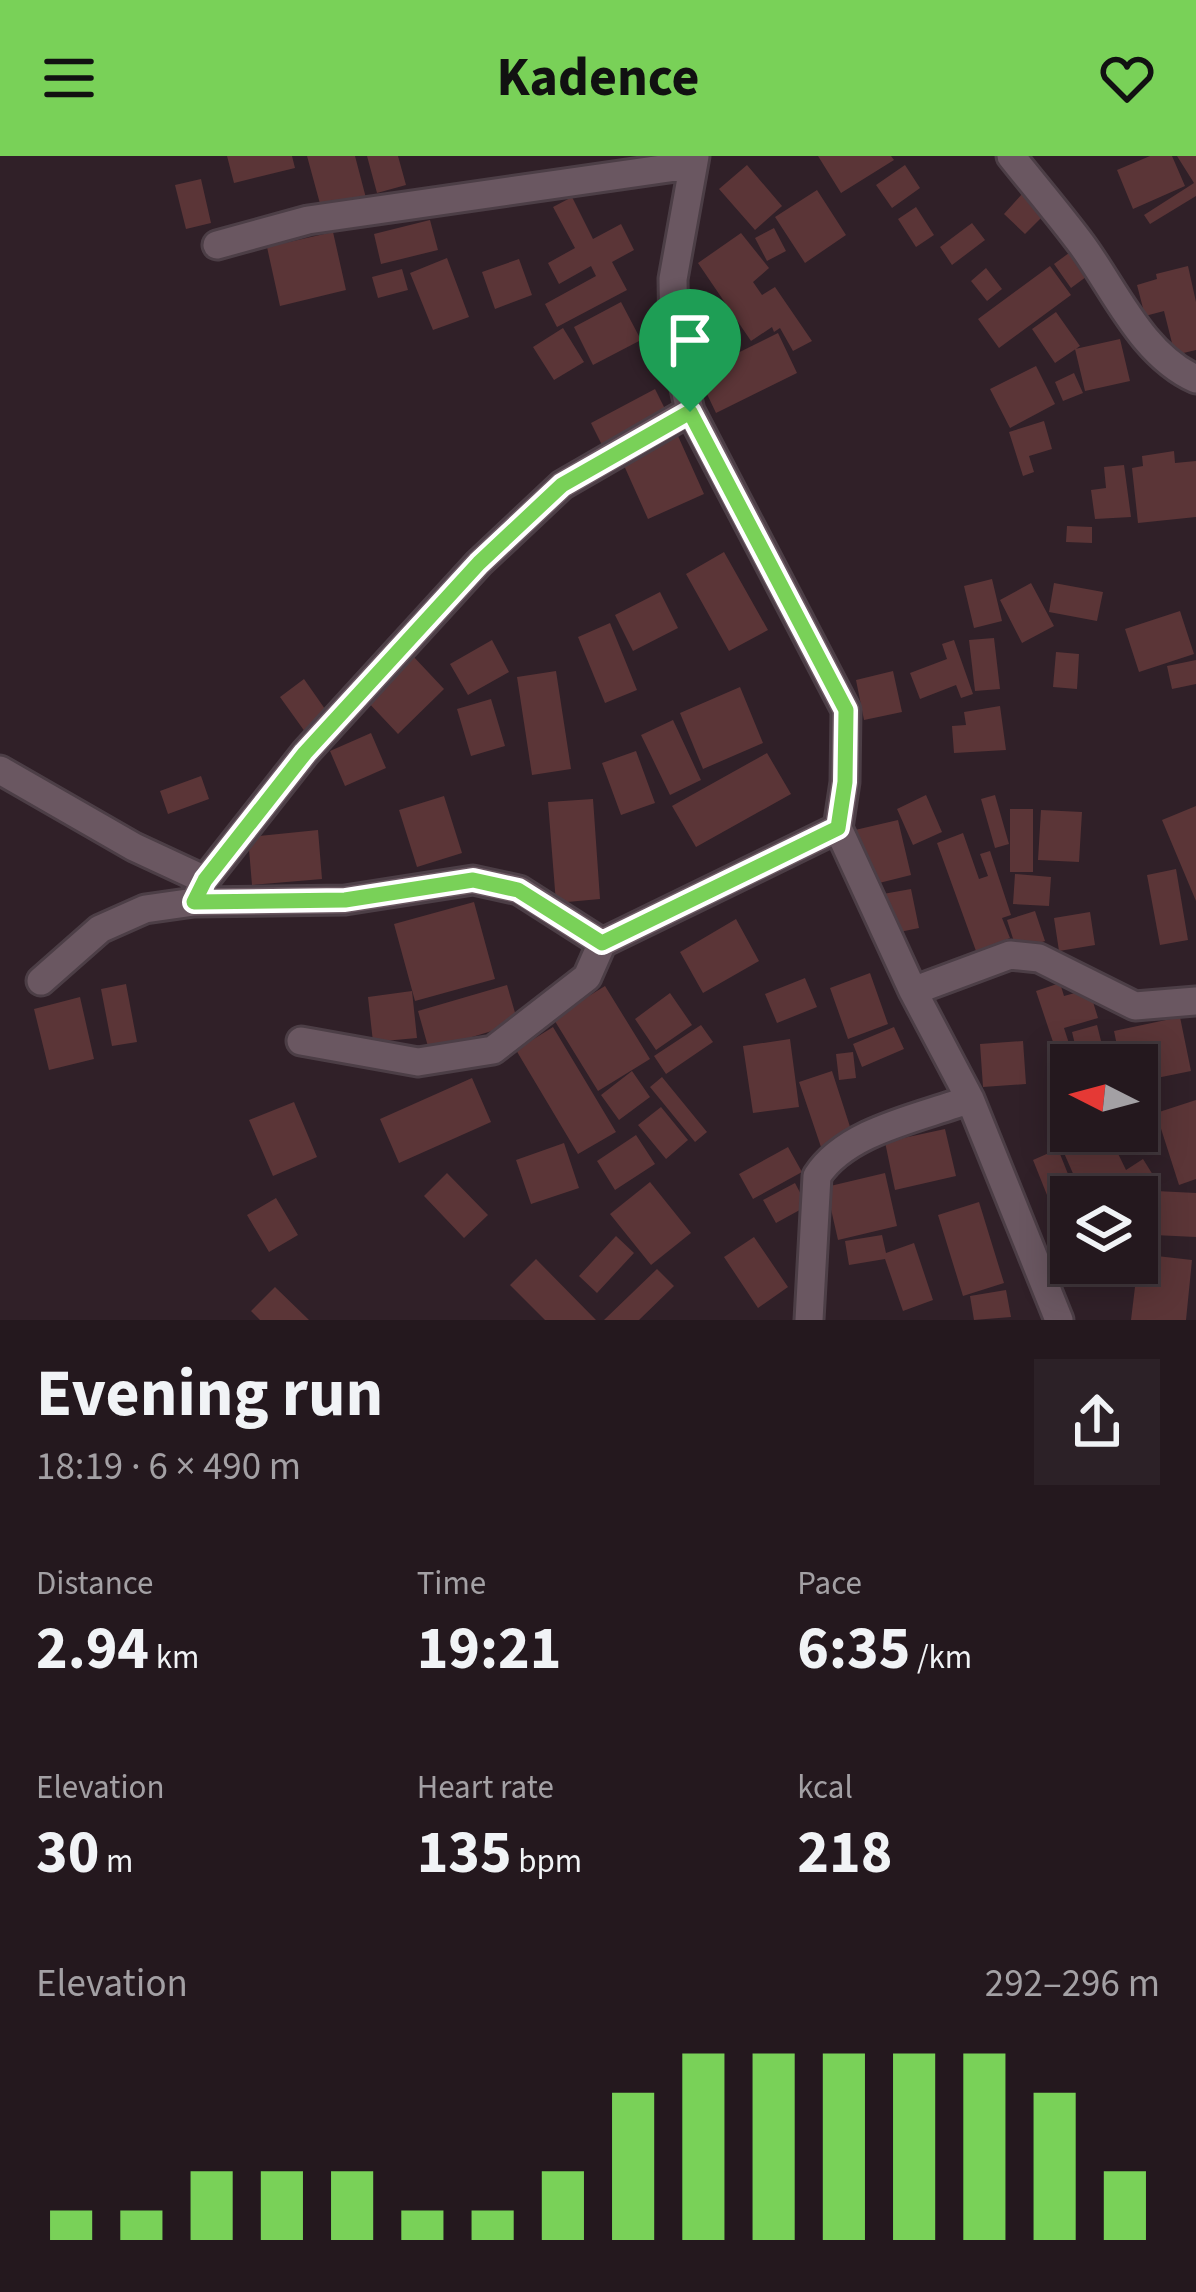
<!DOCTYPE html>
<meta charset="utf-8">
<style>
body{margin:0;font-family:"Source Sans 3",sans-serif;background:#2c2127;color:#f1f3f6;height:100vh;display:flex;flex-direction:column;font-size:45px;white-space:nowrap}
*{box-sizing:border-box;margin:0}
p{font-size:39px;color:#a3a0a4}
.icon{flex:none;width:66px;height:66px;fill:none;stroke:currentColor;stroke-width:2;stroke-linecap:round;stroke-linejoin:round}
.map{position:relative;height:1164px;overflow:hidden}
.drawer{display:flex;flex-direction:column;background:#24181e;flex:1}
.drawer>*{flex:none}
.needle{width:78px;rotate:276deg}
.fabs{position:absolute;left:1050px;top:888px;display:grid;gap:24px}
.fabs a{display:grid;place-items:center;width:108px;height:108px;border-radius:0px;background:#24181e;box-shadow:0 6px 30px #0003,0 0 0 3px #41373c;font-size:60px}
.pin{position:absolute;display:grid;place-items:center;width:102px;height:102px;color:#fff;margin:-123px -51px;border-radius:50% 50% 50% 0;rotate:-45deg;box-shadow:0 0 12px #0007}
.pin .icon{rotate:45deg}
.round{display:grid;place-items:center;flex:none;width:126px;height:126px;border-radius:0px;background:#2c2127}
.overview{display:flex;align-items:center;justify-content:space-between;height:204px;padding:0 36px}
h1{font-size:66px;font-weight:700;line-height:90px}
.figures{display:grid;grid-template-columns:repeat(3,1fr);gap:18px;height:204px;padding:12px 36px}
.figures div{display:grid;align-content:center}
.figures b{font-size:60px;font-weight:700}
.figures small{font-size:33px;font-weight:400}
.figures p{font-size:33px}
.chart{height:336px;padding:24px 36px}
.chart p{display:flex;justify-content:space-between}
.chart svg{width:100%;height:216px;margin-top:12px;stroke:#79d158;stroke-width:6}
header{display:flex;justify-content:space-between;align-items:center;height:156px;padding:0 36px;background:#79d158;color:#111;font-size:54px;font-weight:700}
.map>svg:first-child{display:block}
</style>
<header><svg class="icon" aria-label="menu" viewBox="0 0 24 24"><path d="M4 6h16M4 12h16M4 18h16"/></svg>Kadence<svg class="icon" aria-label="heart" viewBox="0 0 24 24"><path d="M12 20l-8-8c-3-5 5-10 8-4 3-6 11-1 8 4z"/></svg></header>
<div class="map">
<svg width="1196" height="1164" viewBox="0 0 1196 1164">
<rect width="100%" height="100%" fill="#302028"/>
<!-- building -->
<path fill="#5b3537" d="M 227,0 L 292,0 L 295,12 L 234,27 Z
M 307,0 L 355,0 L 366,42 L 322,55 Z
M 367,0 L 398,0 L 406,29 L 377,37 Z
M 818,0 L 891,0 L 894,4 L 841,37 Z
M 1150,0 L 1172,0 L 1185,30 L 1133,53 L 1117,14 Z
M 1177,0 L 1196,0 L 1196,40 L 1150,68 L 1144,59 L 1194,27 Z
M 747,9 L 782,50 L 755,74 L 719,33 Z
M 905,9 L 920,32 L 892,52 L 876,29 Z
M 201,23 L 211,67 L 186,73 L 175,29 Z
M 817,34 L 846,79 L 805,107 L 775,61 Z
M 1022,38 L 1044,59 L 1025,78 L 1004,58 Z
M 572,41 L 593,83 L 621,68 L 634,94 L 612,106 L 627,134 L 557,171 L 545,148 L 596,120 L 591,110 L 559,128 L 548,107 L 575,92 L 553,51 Z
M 916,51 L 934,79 L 916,91 L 898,63 Z
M 430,64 L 438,94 L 381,108 L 374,78 Z
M 972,67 L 985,84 L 952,109 L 940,91 Z
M 774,72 L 786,95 L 767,105 L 755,82 Z
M 333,76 L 346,134 L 280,150 L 267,91 Z
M 741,77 L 769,112 L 753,126 L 762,139 L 775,131 L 812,185 L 793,195 L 780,172 L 774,176 L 772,171 L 751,185 L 698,107 Z
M 1073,94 L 1090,118 L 1071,132 L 1054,108 Z
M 447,102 L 469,161 L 433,174 L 410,117 Z
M 519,103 L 532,139 L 495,153 L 482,116 Z
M 1050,110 L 1071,139 L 999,192 L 978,163 Z
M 1188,110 L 1196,146 L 1196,194 L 1175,199 L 1164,155 L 1145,160 L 1137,129 L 1157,123 L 1156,118 Z
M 986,112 L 1002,133 L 987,145 L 971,125 Z
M 402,113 L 408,134 L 378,142 L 372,121 Z
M 621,146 L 641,184 L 593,209 L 574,171 Z
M 1056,156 L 1080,190 L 1055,207 L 1032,173 Z
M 563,172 L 584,206 L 554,224 L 533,191 Z
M 778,177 L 797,217 L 716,257 L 697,217 Z
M 1120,183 L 1130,225 L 1085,235 L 1075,193 Z
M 1036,210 L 1055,248 L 1010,272 L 990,233 Z
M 1074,217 L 1083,237 L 1063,245 L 1055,226 Z
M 655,233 L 666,255 L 602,289 L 591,267 Z
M 1044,265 L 1052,293 L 1029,300 L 1034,316 L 1023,320 L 1009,276 Z
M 678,280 L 704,338 L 648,363 L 622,305 Z
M 1174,295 L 1175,307 L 1196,305 L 1196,361 L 1138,367 L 1132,312 L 1143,310 L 1142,300 Z
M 1124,309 L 1131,361 L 1095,363 L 1091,334 L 1106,332 L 1104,311 Z
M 1067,370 L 1092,371 L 1092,387 L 1066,386 Z
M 724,396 L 768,474 L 729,495 L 686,418 Z
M 992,423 L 1002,465 L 974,472 L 964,430 Z
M 1031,427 L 1054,470 L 1022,487 L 1000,444 Z
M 1054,427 L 1103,436 L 1097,465 L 1049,456 Z
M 660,436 L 678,472 L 633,495 L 615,459 Z
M 1180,455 L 1194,498 L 1139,516 L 1125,473 Z
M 610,467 L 637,534 L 605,547 L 578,481 Z
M 994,482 L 1000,533 L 975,535 L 969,484 Z
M 492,484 L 509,516 L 468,539 L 450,508 Z
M 954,484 L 973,538 L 961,542 L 956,529 L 920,543 L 910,517 L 947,503 L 942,488 Z
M 1056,496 L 1079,498 L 1077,533 L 1053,531 Z
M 412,499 L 444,533 L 398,578 L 365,543 Z
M 1196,504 L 1196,528 L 1172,533 L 1167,510 Z
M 556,515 L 571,613 L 532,619 L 517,521 Z
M 893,515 L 902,556 L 864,564 L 856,524 Z
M 304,523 L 332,563 L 308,580 L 280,541 Z
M 740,531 L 763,587 L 703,613 L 680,557 Z
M 491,543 L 505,590 L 471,600 L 457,553 Z
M 1000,550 L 1006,594 L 954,597 L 952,570 L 966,569 L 964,556 Z
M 673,564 L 701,624 L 670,639 L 641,579 Z
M 371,577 L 386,612 L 345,630 L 330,595 Z
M 636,595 L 655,647 L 621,659 L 602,607 Z
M 767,597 L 791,638 L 696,691 L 672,650 Z
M 201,620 L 209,643 L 168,658 L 160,635 Z
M 926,639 L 942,676 L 913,689 L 897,653 Z
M 995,639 L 1009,688 L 995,692 L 981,643 Z
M 444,640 L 462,697 L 417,711 L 399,654 Z
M 593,643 L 600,743 L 556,747 L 548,646 Z
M 1196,650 L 1196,745 L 1162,664 Z
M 1010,653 L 1033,653 L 1033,716 L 1010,716 Z
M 1041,654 L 1082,656 L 1079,706 L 1038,704 Z
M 898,664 L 911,719 L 867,730 L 855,674 Z
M 318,674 L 322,723 L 252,729 L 248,681 Z
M 963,677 L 979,723 L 988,720 L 980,698 L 990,695 L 1011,759 L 1002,762 L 1010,782 L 976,795 L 937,687 Z
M 1176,713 L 1188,784 L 1160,789 L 1147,719 Z
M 1015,718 L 1051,721 L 1049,750 L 1013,748 Z
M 911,733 L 919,772 L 890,778 L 883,738 Z
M 474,746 L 495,823 L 415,845 L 394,768 Z
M 1035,755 L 1045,785 L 1017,795 L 1007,764 Z
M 1090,756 L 1095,789 L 1059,795 L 1054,762 Z
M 736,763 L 759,805 L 703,837 L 680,796 Z
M 870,817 L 888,868 L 848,883 L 830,832 Z
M 805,822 L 817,851 L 777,867 L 765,838 Z
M 1060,827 L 1064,840 L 1089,833 L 1098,862 L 1064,872 L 1076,909 L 1071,909 L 1070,937 L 1036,835 Z
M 126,828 L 137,886 L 112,890 L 101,833 Z
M 507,829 L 518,867 L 429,894 L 418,855 Z
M 605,830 L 650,903 L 598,935 L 553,862 Z
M 412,835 L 417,882 L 373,886 L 368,841 Z
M 670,837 L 692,869 L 656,894 L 635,863 Z
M 80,841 L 94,903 L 49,914 L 34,853 Z
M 1180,861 L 1191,915 L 1137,926 L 1137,909 L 1121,909 L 1114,875 Z
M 701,869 L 713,886 L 666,918 L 654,900 Z
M 1097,869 L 1107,909 L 1080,909 L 1072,876 Z
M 553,871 L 616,976 L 578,998 L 516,894 Z
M 894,871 L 904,893 L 862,911 L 853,888 Z
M 790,883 L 799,951 L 753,957 L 743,890 Z
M 1023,885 L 1026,928 L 983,931 L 980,888 Z
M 853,896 L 856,922 L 839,924 L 836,898 Z
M 632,915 L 650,941 L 619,964 L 601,939 Z
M 832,915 L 853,980 L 821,991 L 799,926 Z
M 662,921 L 707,976 L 695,986 L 650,931 Z
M 472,922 L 491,966 L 399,1007 L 380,963 Z
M 1196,944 L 1196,1023 L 1179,1029 L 1156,957 Z
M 294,946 L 317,1001 L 273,1020 L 249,964 Z
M 661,951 L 688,984 L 666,1003 L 638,969 Z
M 1071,967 L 1071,975 L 1107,975 L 1126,1014 L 1143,1003 L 1153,1019 L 1118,1041 L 1105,1027 L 1104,1017 L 1078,1029 L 1054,974 Z
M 945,973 L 956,1020 L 895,1034 L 885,986 Z
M 636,979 L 655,1008 L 615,1034 L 597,1005 Z
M 564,987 L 579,1032 L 531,1048 L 516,1004 Z
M 788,991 L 802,1016 L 753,1043 L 739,1018 Z
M 1058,993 L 1072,1028 L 1047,1039 L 1033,1004 Z
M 447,1017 L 488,1059 L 464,1082 L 424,1040 Z
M 885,1017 L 897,1070 L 838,1084 L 826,1031 Z
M 650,1026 L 691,1077 L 651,1109 L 610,1058 Z
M 795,1027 L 807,1050 L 776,1067 L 763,1044 Z
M 1156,1035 L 1196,1037 L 1196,1081 L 1154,1079 Z
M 276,1042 L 298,1079 L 269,1096 L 247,1059 Z
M 979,1046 L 1004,1127 L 963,1140 L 938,1059 Z
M 1071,1053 L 1071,1107 L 1057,1108 L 1054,1054 Z
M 882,1079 L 886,1097 L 914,1087 L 933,1144 L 903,1155 L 885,1103 L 849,1109 L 845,1085 Z
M 616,1080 L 634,1097 L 597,1137 L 579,1120 Z
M 754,1081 L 788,1131 L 758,1152 L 724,1101 Z
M 1139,1098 L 1192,1104 L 1186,1164 L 1131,1164 Z
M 536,1103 L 596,1164 L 545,1164 L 510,1129 Z
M 657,1113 L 674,1130 L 639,1164 L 604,1164 Z
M 275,1131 L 309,1164 L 260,1164 L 251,1155 Z
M 1006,1134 L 1011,1161 L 974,1164 L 970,1140 Z"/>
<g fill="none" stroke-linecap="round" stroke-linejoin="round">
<defs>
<path id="minor" d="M 695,0 L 673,123 L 674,183 L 690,255 L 846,554 L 845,626 L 838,672 L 913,835 L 970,943 L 1059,1164
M 1011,0 C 1034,29 1059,58 1082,89 C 1115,134 1142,199 1196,223
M 217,89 L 308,64 L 690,9
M 0,614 L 134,691 L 205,724
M 194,746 L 205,724 L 305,597 L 479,407 L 562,329 L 690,255
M 41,825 L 100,773 L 145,753 L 194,746 L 345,744 L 473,724 L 519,734 L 602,787 L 838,672
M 913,835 L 1010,799 L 1039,802 L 1135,850 L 1196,845
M 301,885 L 418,906 L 493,894 L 587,821 L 602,787
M 809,1164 L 817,1020 C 847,974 920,962 970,943"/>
</defs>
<!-- minor casing -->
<use href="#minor" stroke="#4c3e46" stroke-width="33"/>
<!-- minor -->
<use href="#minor" stroke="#6a5761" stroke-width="27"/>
</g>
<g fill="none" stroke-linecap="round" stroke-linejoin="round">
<defs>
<path id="route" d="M 690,256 L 846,554 L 845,626 L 838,672 L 602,787 L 518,734 L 473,724 L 345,744 L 194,746 L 205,724 L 305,597 L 479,407 L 562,329 Z"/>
</defs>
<!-- route casing -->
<use href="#route" stroke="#fff" stroke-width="24"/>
<!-- route -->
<use href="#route" stroke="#79d158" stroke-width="15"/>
</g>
</svg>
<div class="fabs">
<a><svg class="needle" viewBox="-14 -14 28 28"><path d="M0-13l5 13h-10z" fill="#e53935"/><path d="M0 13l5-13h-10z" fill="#a3a0a4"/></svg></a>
<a><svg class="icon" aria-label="layers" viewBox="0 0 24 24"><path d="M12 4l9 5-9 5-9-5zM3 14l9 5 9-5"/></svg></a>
</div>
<div class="pin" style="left:690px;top:256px;background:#1e9e55"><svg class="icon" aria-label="arrive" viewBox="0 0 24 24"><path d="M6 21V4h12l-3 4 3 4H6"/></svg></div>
</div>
<section class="drawer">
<div class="overview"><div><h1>Evening run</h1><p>18:19 · 6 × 490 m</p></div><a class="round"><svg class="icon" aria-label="share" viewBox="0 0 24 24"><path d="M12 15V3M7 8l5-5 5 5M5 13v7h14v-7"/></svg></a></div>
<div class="figures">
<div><p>Distance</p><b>2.94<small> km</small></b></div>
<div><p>Time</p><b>19:21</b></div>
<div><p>Pace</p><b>6:35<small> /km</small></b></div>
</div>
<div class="figures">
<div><p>Elevation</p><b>30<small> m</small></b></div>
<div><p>Heart rate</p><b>135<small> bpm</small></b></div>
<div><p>kcal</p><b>218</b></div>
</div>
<div class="chart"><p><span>Elevation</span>292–296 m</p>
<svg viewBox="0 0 160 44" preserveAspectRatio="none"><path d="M5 44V38M15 44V38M25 44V30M35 44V30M45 44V30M55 44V38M65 44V38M75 44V30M85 44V14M95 44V6M105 44V6M115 44V6M125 44V6M135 44V6M145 44V14M155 44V30"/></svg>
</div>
</section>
